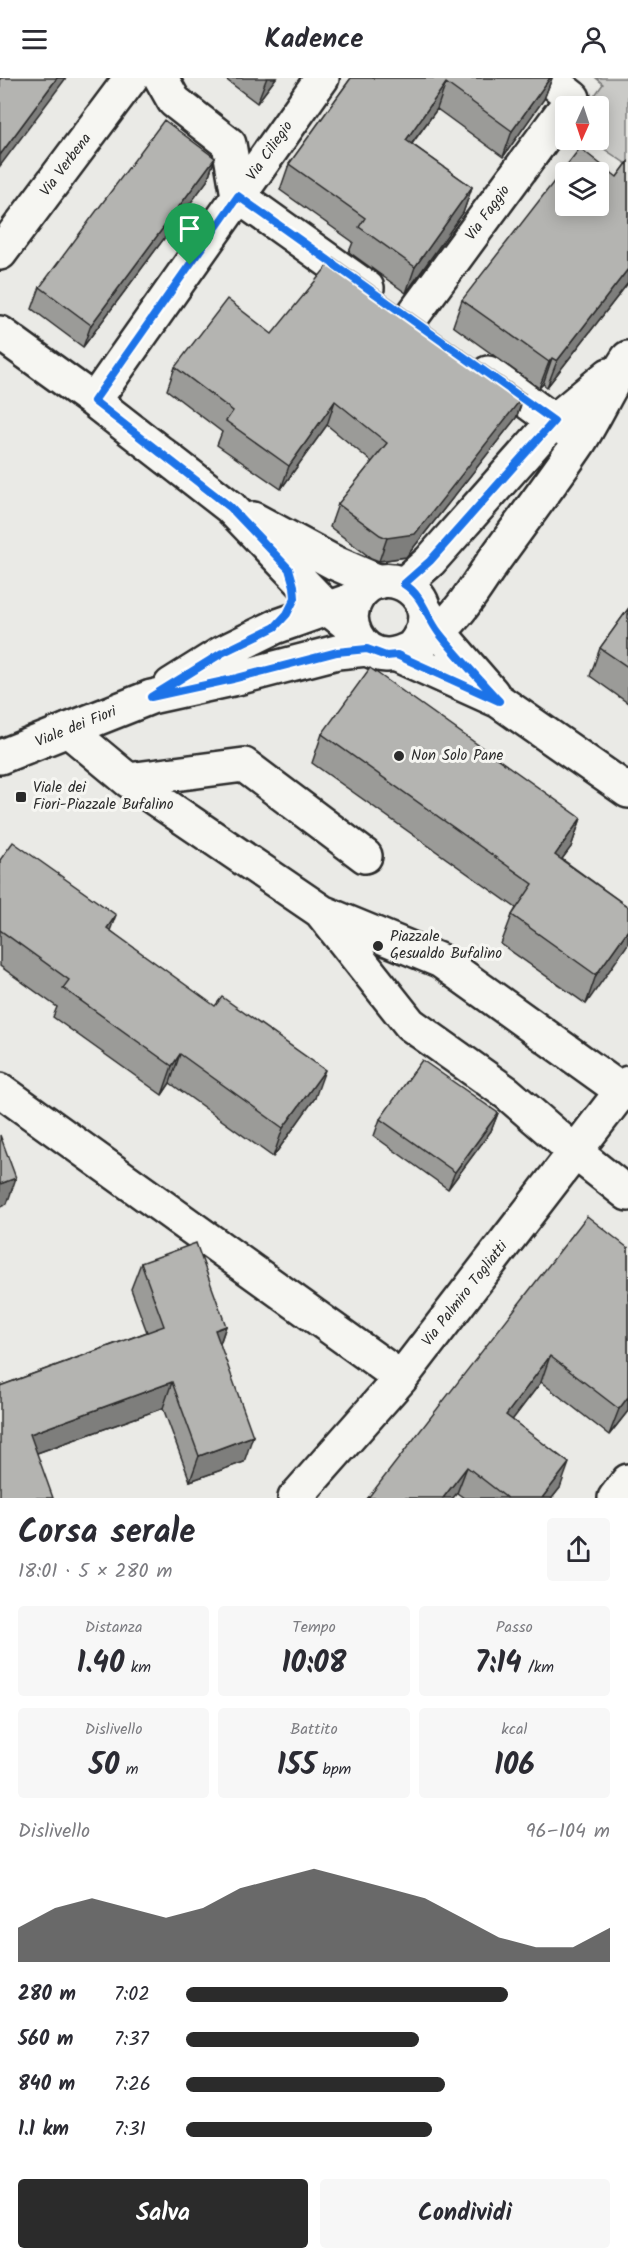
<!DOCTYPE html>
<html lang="it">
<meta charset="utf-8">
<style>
body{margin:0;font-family:Kalam,sans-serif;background:#f7f7f7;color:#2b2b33;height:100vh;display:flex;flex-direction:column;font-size:22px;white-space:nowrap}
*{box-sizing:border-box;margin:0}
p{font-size:20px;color:#7c7c81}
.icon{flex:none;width:33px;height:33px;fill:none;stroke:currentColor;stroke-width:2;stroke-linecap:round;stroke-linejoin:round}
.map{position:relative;height:1420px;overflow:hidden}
.drawer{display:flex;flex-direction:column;background:#fff;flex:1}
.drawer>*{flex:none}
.needle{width:39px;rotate:183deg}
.controls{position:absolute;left:555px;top:18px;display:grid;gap:12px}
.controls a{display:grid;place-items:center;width:54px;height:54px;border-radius:6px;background:#fff;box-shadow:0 3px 15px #0003;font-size:30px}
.pin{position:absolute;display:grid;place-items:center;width:51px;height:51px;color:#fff;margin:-62px -26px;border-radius:50% 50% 50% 0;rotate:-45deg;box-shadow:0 0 6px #0007}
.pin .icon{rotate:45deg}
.round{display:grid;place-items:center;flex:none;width:63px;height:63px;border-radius:6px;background:#f7f7f7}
.head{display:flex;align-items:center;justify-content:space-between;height:102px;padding:0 18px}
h1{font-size:33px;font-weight:700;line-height:45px}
.stats{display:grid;grid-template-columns:repeat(3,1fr);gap:9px;height:102px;padding:6px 18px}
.stats div{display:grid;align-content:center;border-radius:6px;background:#f7f7f7;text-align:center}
.stats b{font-size:30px;font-weight:700}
.stats small{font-size:16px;font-weight:400}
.stats p{font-size:16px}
.chart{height:168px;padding:12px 18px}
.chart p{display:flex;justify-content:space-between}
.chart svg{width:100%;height:108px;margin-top:6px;fill:#2b2b2b;opacity:.7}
.action{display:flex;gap:12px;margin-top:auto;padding:12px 18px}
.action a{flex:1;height:69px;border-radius:6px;background:#2b2b2b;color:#fff;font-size:24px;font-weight:700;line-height:69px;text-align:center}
.action a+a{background:#f7f7f7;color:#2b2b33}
ul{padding:0 18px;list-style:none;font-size:20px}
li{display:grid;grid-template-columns:96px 72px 1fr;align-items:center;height:45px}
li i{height:15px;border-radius:8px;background:#2b2b2b}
header{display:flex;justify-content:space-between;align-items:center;height:78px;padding:0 18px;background:#fff;font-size:27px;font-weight:700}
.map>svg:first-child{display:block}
</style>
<header><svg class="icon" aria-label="menu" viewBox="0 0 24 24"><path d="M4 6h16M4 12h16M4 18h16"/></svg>Kadence<svg class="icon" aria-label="person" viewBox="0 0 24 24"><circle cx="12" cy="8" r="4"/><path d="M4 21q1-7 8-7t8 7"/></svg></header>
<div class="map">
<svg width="628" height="1420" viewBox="0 0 628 1420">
<rect width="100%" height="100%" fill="#eaeae6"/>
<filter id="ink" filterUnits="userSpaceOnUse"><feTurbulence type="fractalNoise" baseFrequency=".0167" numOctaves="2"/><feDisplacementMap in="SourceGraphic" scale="12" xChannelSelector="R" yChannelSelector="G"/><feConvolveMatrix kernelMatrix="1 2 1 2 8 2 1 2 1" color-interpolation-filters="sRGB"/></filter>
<g filter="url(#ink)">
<!-- green -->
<path fill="#cacac7" stroke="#7a7a79" stroke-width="1.5" d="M 596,0 L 628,0 L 628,87 L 591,62 L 598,62 L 598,28 L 587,28 L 603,6 Z"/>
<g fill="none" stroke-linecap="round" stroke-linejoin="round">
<defs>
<path id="street" d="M 161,0 L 174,23 L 229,66 L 238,118 L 367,210
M 548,0 L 573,20 L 566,28
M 0,175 L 131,0
M 411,240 L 566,29
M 0,255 L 94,323 L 230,429 L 327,530 L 350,548
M 488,295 L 577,360
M 94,323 L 322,0
M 253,441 L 333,484 L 379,504
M 426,534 L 438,553 L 492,615
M 397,577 L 499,623 L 628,713
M 68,652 L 128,702 L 322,834 L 441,883 L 622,1013
M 128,702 L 244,687 L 365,778
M 322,835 L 410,946 L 507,1015 L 575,1074 L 628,1116
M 0,1012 L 401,1300
M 295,1420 L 401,1300 L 628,1005
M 615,1420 L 628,1403"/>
<path id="secondary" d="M 404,506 L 430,483 L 554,343 L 609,297
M 413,568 C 452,521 384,477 357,520 C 342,543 359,576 386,577 C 401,578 427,562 439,553 C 462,534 478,505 495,481 C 523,442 553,403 580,363 C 597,336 610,306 628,280
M 171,607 L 222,575 L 275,549 L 357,520
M 0,679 L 151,619 L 233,601 L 337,574 L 367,571"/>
</defs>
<!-- street casing -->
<use href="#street" stroke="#2b2b2b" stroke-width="38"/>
<!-- secondary casing -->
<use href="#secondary" stroke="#2b2b2b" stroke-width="38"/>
<!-- street -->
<use href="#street" stroke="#f6f6f2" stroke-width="33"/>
<!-- secondary -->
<use href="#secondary" stroke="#f6f6f2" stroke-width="33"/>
</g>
<!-- wall -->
<path fill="#9b9b98" stroke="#2b2b2b" stroke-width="1.5" d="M 224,0 L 276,0 L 257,25 Z
M 351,0 L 552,0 L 544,21 L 503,79 L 437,31 L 412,66 L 472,109 L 463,135 L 406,215 L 349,174 L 353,164 L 280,112 L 289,86 Z
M 215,80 L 207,103 L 83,269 L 32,231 L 40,209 Z
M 628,84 L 628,205 L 547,309 L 543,306 L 539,310 L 453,248 L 462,222 L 617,99 Z
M 272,256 L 525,316 L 516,340 L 406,479 L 379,483 L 371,480 L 330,449 L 338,426 L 372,384 L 327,347 L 281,411 L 217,367 L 222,354 L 167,312 L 175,289 Z
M 628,531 L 628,625 L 590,598 L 600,570 Z
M 322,656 L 581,740 L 571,769 L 562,781 L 628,829 L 586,926 L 501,866 L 512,837 L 516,830 L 312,685 Z
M 0,782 L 110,852 L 315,1020 L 273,1079 L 170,1005 L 162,1017 L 53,939 L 57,929 L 0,888 Z
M 498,1035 L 491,1053 L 448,1111 L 374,1058 L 380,1041 Z
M 628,1170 L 628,1333 L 609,1357 L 541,1304 L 512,1342 L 560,1410 L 552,1420 L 464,1420 L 457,1415 L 368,1420 Z
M 141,1185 L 226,1248 L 220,1266 L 244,1384 L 190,1403 L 163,1330 L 37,1375 L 0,1308 L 147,1254 L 131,1211 Z"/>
<!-- shaded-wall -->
<path fill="#7e7e7c" stroke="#2b2b2b" stroke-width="1.5" d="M 57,0 L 66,0 L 0,88 L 0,77 Z
M 267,0 L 276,0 L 257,25 L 266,2 Z
M 550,0 L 552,0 L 544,21 L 503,79 L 512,53 Z
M 446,5 L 437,31 L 396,87 L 406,62 Z
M 215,80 L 207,103 L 83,269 L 91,247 Z
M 472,109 L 463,135 L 406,215 L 415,189 Z
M 628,191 L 628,205 L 547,309 L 557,283 Z
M 552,280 L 543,306 L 539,310 L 549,284 Z
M 525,316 L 516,340 L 406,479 L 379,483 L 387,460 Z
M 335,323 L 327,347 L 281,411 L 289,388 Z
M 581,740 L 571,769 L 544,805 L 555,777 Z
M 116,837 L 105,866 L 107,850 Z
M 628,852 L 628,866 L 586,926 L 596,897 Z
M 180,976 L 170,1005 L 162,1017 L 172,988 Z
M 325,992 L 315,1020 L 273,1079 L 283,1050 Z
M 498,1035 L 491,1053 L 448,1111 L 455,1094 Z
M 16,1100 L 7,1126 L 0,1129 L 0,1106 Z
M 226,1248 L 217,1274 L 215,1252 Z
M 550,1278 L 541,1304 L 497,1362 L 506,1337 Z
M 172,1304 L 163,1330 L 20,1381 L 30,1356 Z
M 628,1319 L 628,1333 L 609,1357 L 619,1331 Z
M 253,1358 L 244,1384 L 190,1403 L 199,1378 Z
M 569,1385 L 560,1410 L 552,1420 L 542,1420 Z
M 467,1389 L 457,1415 L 453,1420 L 443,1420 Z"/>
<!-- building -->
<path fill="#b4b4b1" stroke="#2b2b2b" stroke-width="1.5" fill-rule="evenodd" d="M 0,0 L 57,0 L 0,77 Z
M 351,0 L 550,0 L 512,53 L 446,5 L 406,62 L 472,109 L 415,189 L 359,149 L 365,140 L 289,86 Z
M 164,42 L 215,80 L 91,247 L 40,209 Z
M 580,70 L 617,99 L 628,84 L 628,191 L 557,283 L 552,280 L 549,284 L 462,222 ZM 566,94 L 598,94 L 598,128 L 566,128 Z
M 334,180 L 525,316 L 415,456 L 387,460 L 380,457 L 338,426 L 387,365 L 335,323 L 289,388 L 226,343 L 233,333 L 175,289 L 227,221 L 272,256 Z
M 628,531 L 628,589 L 600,570 Z
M 370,590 L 581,740 L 555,777 L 628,829 L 628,852 L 596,897 L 512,837 L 533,806 L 322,656 Z
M 13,764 L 116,837 L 107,850 L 215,928 L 222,919 L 325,992 L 283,1050 L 180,976 L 172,988 L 63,910 L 69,902 L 0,852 L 0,782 Z
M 422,982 L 498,1035 L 455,1094 L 380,1041 Z
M 0,1057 L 16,1100 L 0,1106 Z
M 587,1138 L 628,1170 L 628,1319 L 619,1331 L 550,1278 L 506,1337 L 569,1385 L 542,1420 L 507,1420 L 467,1389 L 443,1420 L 368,1420 Z
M 196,1165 L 226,1248 L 215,1252 L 253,1358 L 199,1378 L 172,1304 L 30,1356 L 53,1420 L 0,1420 L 0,1308 L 164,1248 L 141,1185 Z"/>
</g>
<g fill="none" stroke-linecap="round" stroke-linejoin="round" filter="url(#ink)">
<defs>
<path id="route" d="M 238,118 L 554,343 L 430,483 L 404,506 C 423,518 426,538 439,555 C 458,579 479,601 499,623 L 397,577 L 386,578 L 367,571 L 337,574 L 233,601 L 151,619 L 222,575 L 275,549 L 287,536 L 295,520 L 294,508 L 289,491 L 230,429 L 94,323 Z"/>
</defs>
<!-- route casing -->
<use href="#route" stroke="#fff" stroke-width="12"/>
<!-- route -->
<use href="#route" stroke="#1a73e8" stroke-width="8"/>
</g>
<!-- markers -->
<g fill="#2b2b2b" stroke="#f6f6f2" stroke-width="2">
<circle cx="399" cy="678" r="6"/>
<rect x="15" y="713" width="12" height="12" rx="3"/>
<circle cx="378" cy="868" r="6"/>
</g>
<g text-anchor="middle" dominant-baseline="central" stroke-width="6" stroke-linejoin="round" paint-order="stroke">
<!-- street labels -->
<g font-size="15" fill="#2b2b2b" stroke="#f6f6f2">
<text transform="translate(270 73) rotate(-55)">Via Ciliegio</text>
<text transform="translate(66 87) rotate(-53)">Via Verbena</text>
<text transform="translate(488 135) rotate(-54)">Via Faggio</text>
<text transform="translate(76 649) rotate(-22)">Viale dei Fiori</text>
<text transform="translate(465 1216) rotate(-52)">Via Palmiro Togliatti</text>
</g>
<!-- poi labels -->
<g font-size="15" fill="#2b2b2b" stroke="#f6f6f2" text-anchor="start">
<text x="411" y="678">Non Solo Pane</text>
<text x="33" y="710">Viale dei<tspan x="33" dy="17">Fiori-Piazzale Bufalino</tspan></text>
<text x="390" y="859">Piazzale<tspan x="390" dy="17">Gesualdo Bufalino</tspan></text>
</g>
</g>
</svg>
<div class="controls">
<a><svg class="needle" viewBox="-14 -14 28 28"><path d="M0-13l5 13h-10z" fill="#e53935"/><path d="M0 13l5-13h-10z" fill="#7c7c81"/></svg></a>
<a><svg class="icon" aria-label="layers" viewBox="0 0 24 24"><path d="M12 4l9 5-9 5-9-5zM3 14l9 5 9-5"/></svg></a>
</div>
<div class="pin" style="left:190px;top:187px;background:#1e9e55"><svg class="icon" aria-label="arrive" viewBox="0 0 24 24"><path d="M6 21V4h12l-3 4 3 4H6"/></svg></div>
</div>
<section class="drawer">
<div class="head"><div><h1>Corsa serale</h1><p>18:01 · 5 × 280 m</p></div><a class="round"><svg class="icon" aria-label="share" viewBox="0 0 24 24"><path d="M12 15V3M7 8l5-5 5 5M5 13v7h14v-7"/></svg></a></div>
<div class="stats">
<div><p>Distanza</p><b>1.40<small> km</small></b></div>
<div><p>Tempo</p><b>10:08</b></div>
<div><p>Passo</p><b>7:14<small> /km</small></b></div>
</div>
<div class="stats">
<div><p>Dislivello</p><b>50<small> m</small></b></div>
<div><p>Battito</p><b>155<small> bpm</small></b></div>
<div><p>kcal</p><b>106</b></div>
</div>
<div class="chart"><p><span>Dislivello</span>96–104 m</p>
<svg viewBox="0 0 160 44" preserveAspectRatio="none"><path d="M0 44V30L10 22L20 18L30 22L40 26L50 22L60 14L70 10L80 6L90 10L100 14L110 18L120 26L130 34L140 38L150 38L160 30V44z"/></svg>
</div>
<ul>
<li><b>280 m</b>7:02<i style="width:76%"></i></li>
<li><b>560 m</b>7:37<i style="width:55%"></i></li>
<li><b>840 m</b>7:26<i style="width:61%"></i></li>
<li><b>1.1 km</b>7:31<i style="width:58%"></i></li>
</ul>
<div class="action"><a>Salva</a><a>Condividi</a></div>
</section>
